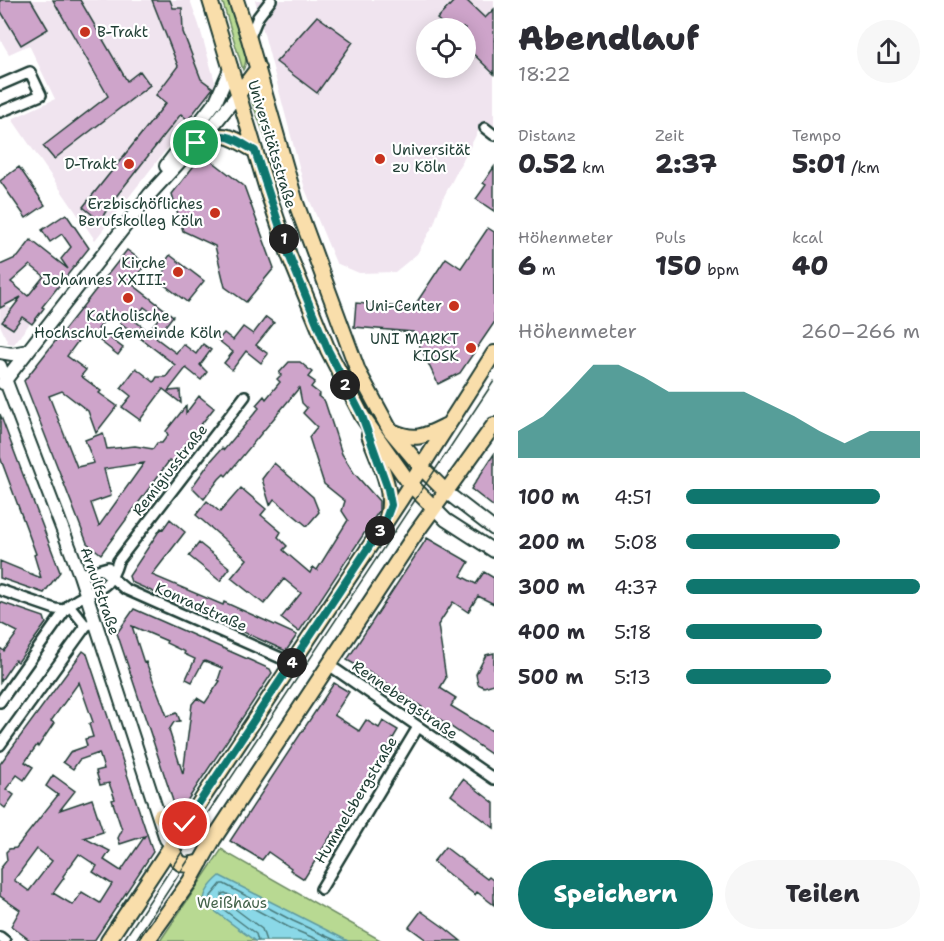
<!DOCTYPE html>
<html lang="de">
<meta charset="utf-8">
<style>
body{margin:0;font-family:"Shantell Sans",sans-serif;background:#f7f7f7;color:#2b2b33;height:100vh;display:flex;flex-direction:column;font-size:22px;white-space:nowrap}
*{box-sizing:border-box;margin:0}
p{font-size:20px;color:#7c7c81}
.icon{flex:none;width:33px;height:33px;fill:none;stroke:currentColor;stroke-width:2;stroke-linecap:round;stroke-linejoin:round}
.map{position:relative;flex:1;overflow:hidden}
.side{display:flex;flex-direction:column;background:#fff;width:450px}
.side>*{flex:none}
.buttons{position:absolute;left:416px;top:18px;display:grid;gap:12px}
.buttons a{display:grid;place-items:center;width:60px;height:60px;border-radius:50%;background:#fff;box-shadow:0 3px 15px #0003;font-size:30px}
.pin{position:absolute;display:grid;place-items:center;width:51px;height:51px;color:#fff;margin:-26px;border:3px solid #fff;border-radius:50%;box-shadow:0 2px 6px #0007}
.km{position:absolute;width:30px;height:30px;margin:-15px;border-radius:50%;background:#222;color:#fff;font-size:16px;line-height:30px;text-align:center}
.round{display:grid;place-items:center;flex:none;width:63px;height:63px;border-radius:32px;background:#f7f7f7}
.headline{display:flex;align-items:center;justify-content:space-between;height:102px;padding:0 24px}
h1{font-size:33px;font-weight:800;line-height:45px}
.stats{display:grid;grid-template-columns:repeat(3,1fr);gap:9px;height:102px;padding:6px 24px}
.stats div{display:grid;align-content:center}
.stats b{font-size:26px;font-weight:800}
.stats small{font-size:16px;font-weight:400}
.stats p{font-size:16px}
.chart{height:168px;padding:12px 24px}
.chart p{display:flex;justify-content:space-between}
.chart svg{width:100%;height:108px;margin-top:6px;fill:#0f766e;opacity:.7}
.button{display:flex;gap:12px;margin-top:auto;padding:12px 24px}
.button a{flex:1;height:69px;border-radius:36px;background:#0f766e;color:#fff;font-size:24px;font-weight:800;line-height:69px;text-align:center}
.button a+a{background:#f7f7f7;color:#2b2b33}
ul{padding:0 24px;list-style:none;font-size:20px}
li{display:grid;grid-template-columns:96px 72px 1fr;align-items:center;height:45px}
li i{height:15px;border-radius:8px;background:#0f766e}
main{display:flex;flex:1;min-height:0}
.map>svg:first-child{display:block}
</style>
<main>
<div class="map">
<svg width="494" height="941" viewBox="0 0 494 941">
<rect width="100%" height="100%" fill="#fff"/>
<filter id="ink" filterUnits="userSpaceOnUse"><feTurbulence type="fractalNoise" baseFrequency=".0167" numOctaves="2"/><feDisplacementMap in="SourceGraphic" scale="12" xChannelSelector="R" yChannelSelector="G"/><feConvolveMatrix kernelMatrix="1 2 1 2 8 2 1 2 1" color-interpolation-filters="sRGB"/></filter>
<g filter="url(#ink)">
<!-- built -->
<path fill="#f0e4ef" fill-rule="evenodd" d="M 0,0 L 190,0 L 199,25 L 215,82 L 214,89 L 95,240 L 12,119 L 55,99 L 29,45 L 9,54 L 0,39 Z
M 255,0 L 494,0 L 494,128 L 483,122 L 442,200 L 434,224 L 417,254 L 395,272 L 359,273 L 336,263 L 305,189 ZM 426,28 L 465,28 L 465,68 L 426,68 Z
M 6,305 L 30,323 L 14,344 L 8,343 L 0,325 L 0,308 Z"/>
<!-- green -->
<path fill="#b8d992" stroke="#6c8b63" stroke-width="1.5" d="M 222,0 L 227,0 C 235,18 253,52 243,70 Z
M 258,94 L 276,166 L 290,205 L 286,206 L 268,144 L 252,102 Z
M 222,849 L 225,852 L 382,941 L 160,941 Z"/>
<!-- water -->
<path fill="#8ad8e7" stroke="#5f9a9f" stroke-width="1.5" d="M 220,876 L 348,941 L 321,941 L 318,939 L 316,941 L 255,941 L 204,903 C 203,893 213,882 220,876 Z"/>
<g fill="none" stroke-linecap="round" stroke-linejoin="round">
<!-- shore -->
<path stroke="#4a7b7c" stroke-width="1.5" d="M 258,941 L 256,934 L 211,900 L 211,896 L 221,884 L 224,884 L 293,921 L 337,941
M 266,941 L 262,929 L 222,899 L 222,894 L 225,893 L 290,928 L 321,941"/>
</g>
<!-- building -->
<path fill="#cea4ca" stroke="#1f3d34" stroke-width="1.5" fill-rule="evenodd" d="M 0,0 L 31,0 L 48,29 L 21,45 L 0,10 Z
M 53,0 L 80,0 L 127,81 L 140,71 L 150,85 L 54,159 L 43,146 L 108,96 Z
M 152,0 L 170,0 L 173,8 L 182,8 L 183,32 L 201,79 L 213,88 L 188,120 L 181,114 L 111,203 L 100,221 L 83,207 L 166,103 L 156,95 L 178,66 Z
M 455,0 L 466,0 L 485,18 L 494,9 L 494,74 L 465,46 L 465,28 L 447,28 L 437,19 Z
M 317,16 L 353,42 L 317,93 L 276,62 Z
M 203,154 L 244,186 L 274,268 L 246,302 L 225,287 L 215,246 L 183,231 L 172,194 Z
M 19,167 L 45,205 L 26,218 L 0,181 Z
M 494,167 L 494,211 L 476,199 L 486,185 L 483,183 Z
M 66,214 L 89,248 L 42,307 L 44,308 L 32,324 L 22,317 L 13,329 L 2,322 L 21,297 L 0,308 L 0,265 L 18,257 L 31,240 L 68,269 L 61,259 L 71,247 L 62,234 L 50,242 L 42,230 ZM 30,265 L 44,276 L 28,296 L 11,282 Z
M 488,228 L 494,232 L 494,323 L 460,373 L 438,384 L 413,332 L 354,327 L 356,303 L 413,308 L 446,258 L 461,268 Z
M 127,250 L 146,264 L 132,284 L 173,316 L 156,338 L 176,353 L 183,344 L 196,354 L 203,344 L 211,350 L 200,365 L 207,372 L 201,380 L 186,368 L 168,391 L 180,390 L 181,403 L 163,389 L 140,420 L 122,407 L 131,396 L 121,388 L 136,368 L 154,382 L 157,377 L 166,377 L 175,365 L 109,314 L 98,329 L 123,348 L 118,355 L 86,330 L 67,356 L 86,370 L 81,376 L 101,391 L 99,393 L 117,406 L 96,433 L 88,411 L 62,391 L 49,396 L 77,467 L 94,463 L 85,440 L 103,433 L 107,449 L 135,446 L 153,449 L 157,443 L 162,443 L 168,435 L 166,431 L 186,406 L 186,413 L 199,396 L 214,408 L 177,455 L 176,461 L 169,461 L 101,554 L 87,543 L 24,381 ZM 144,307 L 159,318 L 148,331 L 134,320 ZM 144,463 L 99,526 L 91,503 L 111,496 L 104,469 Z
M 170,255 L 204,281 L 187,302 L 158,280 L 169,265 L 165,262 Z
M 266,317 L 274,323 L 256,345 L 268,354 L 261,363 L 246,351 L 232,370 L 224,363 L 233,352 L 218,340 L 224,333 L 233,340 L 243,327 L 253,334 Z
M 289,362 L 300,362 L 312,372 L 308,377 L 315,382 L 311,387 L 320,394 L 318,396 L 325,402 L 342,454 L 354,473 L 379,501 L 379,511 L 299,632 L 281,618 L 301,593 L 284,579 L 264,604 L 231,578 L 247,559 L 196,515 L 207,501 L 220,512 L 241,488 L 266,509 L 261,515 L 281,532 L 278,537 L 287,546 L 283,550 L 310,573 L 313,567 L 317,570 L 348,520 L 342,511 L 345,501 L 324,484 L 309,437 L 317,427 L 303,413 L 307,408 L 302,403 L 299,388 L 226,476 L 224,474 L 219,479 L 204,499 L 192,487 L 210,462 L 222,448 L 224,450 L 259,408 L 256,405 L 264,396 L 266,399 L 280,382 L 277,379 L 281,375 L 279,373 Z
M 0,414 L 60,572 L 44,593 L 0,578 L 0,561 L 41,578 L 34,555 L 36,554 L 0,457 Z
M 494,454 L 494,507 L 471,489 Z
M 274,463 L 313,497 L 319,512 L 307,526 L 274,499 L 270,505 L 262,479 Z
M 170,519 L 185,532 L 152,575 L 223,605 L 224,602 L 297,635 L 286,651 L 131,582 L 129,576 L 161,528 L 163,529 Z
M 427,538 L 469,562 L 461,576 L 476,584 L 484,572 L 494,578 L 494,604 L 478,596 L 468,612 L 453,602 L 438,625 L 446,678 L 440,688 L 456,698 L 451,706 L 494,732 L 494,756 L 382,680 L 347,660 Z
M 199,543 L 230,568 L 220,581 L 189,556 Z
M 0,602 L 44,617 L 46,623 L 18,662 L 15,660 L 0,682 L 0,648 L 4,651 L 18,632 L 0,623 Z
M 134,609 L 270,669 L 272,673 L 181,810 L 176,810 L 117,633 ZM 132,626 L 167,641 L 166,643 L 185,652 L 184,654 L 195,659 L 186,679 L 192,682 L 203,662 L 205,661 L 222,668 L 218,680 L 220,681 L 205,703 L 197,698 L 192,704 L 183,774 L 169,730 L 174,722 L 180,721 L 177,713 L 167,716 L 146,662 L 144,663 Z
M 83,651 L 87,654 L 153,852 L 94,941 L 31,941 L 11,926 L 20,910 L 0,896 L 0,869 L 7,860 L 6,852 L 9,849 L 16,848 L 58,795 L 46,786 L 53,775 L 75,791 L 60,810 L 92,799 L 103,832 L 84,838 L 110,851 L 104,860 L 121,871 L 145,836 L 120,844 L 118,838 L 122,830 L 112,800 L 115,799 L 109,783 L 100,785 L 96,771 L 104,769 L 99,753 L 79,760 L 73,769 L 63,762 L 70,752 L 87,746 L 85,739 L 93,737 L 89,724 L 93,722 L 79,682 L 51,721 L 54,723 L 38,747 L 37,745 L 25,762 L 33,767 L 24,780 L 17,775 L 6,789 L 14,795 L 5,808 L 0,804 L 0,764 ZM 37,849 L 52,861 L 29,891 L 14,880 ZM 79,854 L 97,866 L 93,872 L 112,884 L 100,903 L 82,892 L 73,905 L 53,893 L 64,878 L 63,876 Z
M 494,653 L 494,684 L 484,687 L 478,684 L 476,674 L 486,655 Z
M 334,683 L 349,692 L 334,715 L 359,731 L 366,720 L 379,728 L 383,721 L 398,730 L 336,834 L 333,832 L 304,879 L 290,870 L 291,868 L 268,852 L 262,860 L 230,841 Z
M 463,779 L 494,803 L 494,828 L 451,795 Z
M 445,847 L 487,879 L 489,877 L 494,881 L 494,905 L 477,892 L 475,895 L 433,862 Z
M 421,911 L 445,928 L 461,941 L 428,941 L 409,927 Z"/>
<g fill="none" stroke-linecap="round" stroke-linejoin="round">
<defs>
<path id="street" d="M 249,39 L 258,17 L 271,0
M 0,85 L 30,72 L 41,95 L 0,112
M 485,128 L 494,135
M 103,570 L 125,589 L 292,663
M 80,575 L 108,567
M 0,590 L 55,609 L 65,610
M 69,605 L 86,626
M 329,665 L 494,779
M 0,702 L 69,605 C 93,586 108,596 118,561 L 245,396
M 0,745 L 86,626 L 95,622
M 321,889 L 418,727
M 0,937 L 5,941"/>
<path id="secondary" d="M 166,166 L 216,101 L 231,67
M 0,352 L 12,354 L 28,351
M 0,366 L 80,575 L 166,839 L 171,845
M 3,383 L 150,194 L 216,122 L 239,93
M 446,492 L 494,529
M 434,508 L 446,520 L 494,551"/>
<path id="primary" d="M 210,0 L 268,193 L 289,255 L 328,350 L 362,416 L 410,484 L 434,508
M 236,0 L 249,39 L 296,203 L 358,371 L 390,430 L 421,467 L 446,492
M 239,93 L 258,68
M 196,143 C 224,130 230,136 255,151
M 392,431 C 416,442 425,436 447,425
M 369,435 C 378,460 395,490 387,517
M 160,816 C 166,822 176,825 185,824
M 171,845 C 178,865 180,868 201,862
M 108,941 L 401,499 L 494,353
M 147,941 L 190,881 L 213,840 L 416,533 L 494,425"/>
</defs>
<!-- street casing -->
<use href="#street" stroke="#1f3d34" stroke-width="14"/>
<!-- secondary casing -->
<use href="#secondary" stroke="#1f3d34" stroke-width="16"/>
<!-- primary casing -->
<use href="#primary" stroke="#1f3d34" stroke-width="18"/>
<!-- street -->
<use href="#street" stroke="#fff" stroke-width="9"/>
<!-- secondary -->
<use href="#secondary" stroke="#fff" stroke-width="12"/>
<!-- primary -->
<use href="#primary" stroke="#f9deab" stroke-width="14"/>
<!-- tram -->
<path stroke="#1f3d34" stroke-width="1.5" d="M 123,941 L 494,381
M 135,941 L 191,856"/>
</g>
</g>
<g fill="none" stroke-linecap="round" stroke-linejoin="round" filter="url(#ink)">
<defs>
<path id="route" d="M 185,824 L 384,524 L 391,505 L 388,489 L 362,416 L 328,350 L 289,255 L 255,151 C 230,136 224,130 196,143"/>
</defs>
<!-- route casing -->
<use href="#route" stroke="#fff" stroke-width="12"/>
<!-- route -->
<use href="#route" stroke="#0f766e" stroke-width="8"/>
</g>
<!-- markers -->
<g fill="#c8321e" stroke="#fff" stroke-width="2">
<circle cx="85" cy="32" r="6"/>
<circle cx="380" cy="159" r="6"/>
<circle cx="129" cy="164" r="6"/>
<circle cx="215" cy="213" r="6"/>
<circle cx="178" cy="272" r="6"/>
<circle cx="128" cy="298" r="6"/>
<circle cx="454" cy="306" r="6"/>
<circle cx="471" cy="348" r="6"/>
</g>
<g text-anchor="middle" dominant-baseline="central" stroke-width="4.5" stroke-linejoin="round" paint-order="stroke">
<!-- poi labels -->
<g font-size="15" fill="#1f3d34" stroke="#fff" text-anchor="end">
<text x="97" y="32" text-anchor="start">B-Trakt</text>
<text x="392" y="150" text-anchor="start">Universität<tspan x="392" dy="17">zu Köln</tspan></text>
<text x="117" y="164">D-Trakt</text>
<text x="203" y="204">Erzbischöfliches<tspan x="203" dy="17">Berufskolleg Köln</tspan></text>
<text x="166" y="263">Kirche<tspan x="166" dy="17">Johannes XXIII.</tspan></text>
<text x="442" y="306">Uni-Center</text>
<text x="128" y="316" text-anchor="middle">Katholische<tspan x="128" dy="17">Hochschul-Gemeinde Köln</tspan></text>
<text x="459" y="339">UNI MARKT<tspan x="459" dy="17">KIOSK</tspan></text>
</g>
<!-- street labels -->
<g font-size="15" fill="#1f3d34" stroke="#fff">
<text transform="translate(272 144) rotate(73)">Universitätsstraße</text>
<text transform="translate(170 470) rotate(-52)">Remigiusstraße</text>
<text transform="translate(100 591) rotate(71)">Arnulfstraße</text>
<text transform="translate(201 607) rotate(24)">Konradstraße</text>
<text transform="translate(405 700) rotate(35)">Rennebergstraße</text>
<text transform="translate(356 800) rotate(-59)">Hummelsbergstraße</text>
</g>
<!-- park labels -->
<g font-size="15" fill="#45644c" stroke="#fff">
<text x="232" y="903">Weißhaus</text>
</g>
</g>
</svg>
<div class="buttons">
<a><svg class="icon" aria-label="locate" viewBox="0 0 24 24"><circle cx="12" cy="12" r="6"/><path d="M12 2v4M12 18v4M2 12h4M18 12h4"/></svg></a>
</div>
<div class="pin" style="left:196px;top:143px;background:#1e9e55"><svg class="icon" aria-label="arrive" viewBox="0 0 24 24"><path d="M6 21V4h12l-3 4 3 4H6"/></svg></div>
<div class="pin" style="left:185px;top:824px;background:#d93025"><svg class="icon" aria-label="check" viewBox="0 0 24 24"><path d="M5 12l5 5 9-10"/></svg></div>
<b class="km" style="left:284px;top:239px">1</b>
<b class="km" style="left:345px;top:385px">2</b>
<b class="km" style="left:380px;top:531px">3</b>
<b class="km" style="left:292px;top:663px">4</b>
</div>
<section class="side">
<div class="headline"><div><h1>Abendlauf</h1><p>18:22</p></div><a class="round"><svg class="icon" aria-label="share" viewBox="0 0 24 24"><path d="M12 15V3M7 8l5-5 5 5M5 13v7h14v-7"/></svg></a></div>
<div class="stats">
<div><p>Distanz</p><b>0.52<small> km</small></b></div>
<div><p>Zeit</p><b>2:37</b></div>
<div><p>Tempo</p><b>5:01<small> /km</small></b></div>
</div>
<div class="stats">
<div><p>Höhenmeter</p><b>6<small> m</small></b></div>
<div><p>Puls</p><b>150<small> bpm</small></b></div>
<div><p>kcal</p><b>40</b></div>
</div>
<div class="chart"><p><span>Höhenmeter</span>260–266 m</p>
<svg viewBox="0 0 160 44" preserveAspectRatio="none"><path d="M0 44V33L10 27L20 17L30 6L40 6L50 11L60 17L70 17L80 17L90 17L100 22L110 27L120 33L130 38L140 33L150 33L160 33V44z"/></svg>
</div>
<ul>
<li><b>100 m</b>4:51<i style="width:83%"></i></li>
<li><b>200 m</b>5:08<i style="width:66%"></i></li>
<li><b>300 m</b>4:37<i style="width:100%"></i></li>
<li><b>400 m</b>5:18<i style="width:58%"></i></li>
<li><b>500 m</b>5:13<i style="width:62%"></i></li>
</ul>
<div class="button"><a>Speichern</a><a>Teilen</a></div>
</section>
</main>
